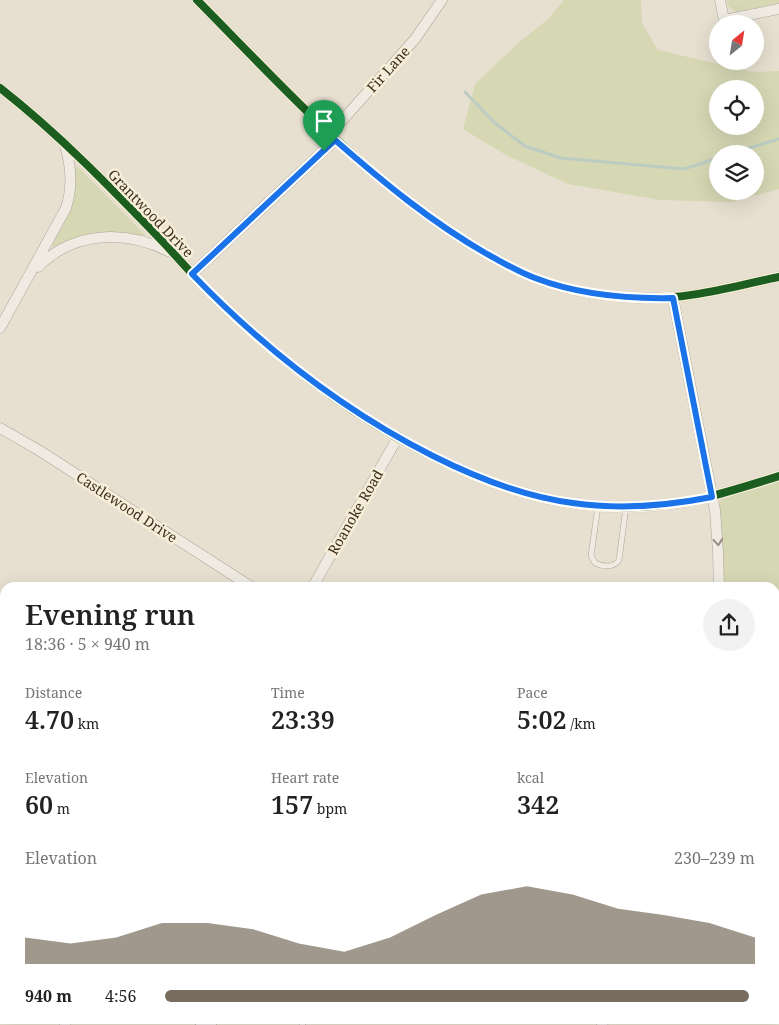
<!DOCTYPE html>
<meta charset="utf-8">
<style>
body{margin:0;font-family:"Noto Serif",serif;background:#f2f2f2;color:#222;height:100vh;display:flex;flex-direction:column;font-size:19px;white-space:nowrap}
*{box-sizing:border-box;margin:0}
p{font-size:16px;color:#767676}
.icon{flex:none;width:28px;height:28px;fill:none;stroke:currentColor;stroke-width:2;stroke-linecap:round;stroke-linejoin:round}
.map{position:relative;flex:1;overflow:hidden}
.side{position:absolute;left:0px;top:582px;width:780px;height:442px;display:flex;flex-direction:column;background:#fff;border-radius:15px 15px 0 0;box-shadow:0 5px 20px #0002}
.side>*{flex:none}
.needle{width:32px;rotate:30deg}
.fabs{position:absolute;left:709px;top:15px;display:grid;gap:10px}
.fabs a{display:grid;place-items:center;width:55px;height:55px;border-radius:50%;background:#fff;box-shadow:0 5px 20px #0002;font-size:25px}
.pin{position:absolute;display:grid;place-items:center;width:42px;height:42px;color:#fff;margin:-51px -21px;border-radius:50% 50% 50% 0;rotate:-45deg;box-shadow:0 0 5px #0007}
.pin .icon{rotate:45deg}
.round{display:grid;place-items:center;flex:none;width:52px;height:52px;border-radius:26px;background:#f2f2f2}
.headline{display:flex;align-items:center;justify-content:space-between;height:85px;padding:0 25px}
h1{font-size:28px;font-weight:600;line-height:38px}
.figures{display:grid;grid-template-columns:repeat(3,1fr);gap:8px;height:85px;padding:5px 25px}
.figures div{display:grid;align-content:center}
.figures b{font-size:25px;font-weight:600}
.figures small{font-size:14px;font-weight:400}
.figures p{font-size:14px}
.chart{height:140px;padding:10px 25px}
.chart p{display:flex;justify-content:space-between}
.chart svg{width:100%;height:90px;margin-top:5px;fill:#786c5e;opacity:.7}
ul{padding:0 25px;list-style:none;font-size:16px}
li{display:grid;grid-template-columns:80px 60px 1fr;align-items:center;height:38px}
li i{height:12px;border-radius:6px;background:#786c5e}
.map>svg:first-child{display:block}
</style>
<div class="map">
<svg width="779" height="1025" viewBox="0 0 779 1025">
<rect width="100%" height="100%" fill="#e7e0d1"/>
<!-- green -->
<path fill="#d6d7b3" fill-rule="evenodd" d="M 564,0 L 641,0 L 642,23 L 658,50 L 753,72 L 779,71 L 779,189 L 731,202 L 660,200 L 568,184 L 506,155 L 463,129 L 475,84 L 518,43 L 547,20 ZM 718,89 L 755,89 L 755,126 L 718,126 ZM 718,154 L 755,154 L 755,191 L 718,191 Z
M 727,0 L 779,0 L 779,3 L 736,12 L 728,6 Z
M 77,166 L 145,235 L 145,238 L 55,248 L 52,245 C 66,218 78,200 74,169 Z
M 779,481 L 779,778 L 775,779 L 775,588 L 722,587 L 719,505 L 721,500 L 729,497 Z"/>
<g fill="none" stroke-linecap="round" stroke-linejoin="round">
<!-- stream -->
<path stroke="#bcccc2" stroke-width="3" d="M 465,92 L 496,124 L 525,146 L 561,158 L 684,169 L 718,158
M 729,154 L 779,139"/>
<defs>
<path id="lane" d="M 598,506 L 591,556 L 595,563 C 603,567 614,568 619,560 L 626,507
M 0,812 L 5,815
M 0,882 L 5,875
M 302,1025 L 305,1020"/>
<path id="street" d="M 197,0 C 276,80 351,163 445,227 C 472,246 502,265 534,277 C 567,291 605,297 641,298 C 687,300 734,286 779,277
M 720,0 L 724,20 L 779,9
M 0,88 C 60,135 113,190 166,245 C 185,266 203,287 224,306 C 327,407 488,514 638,507 C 688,505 732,491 779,476
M 330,134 L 415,39 L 442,0
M 38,267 C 73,231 125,230 168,251
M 192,274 L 335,140
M 673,298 L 715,510 L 718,552 L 719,588
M 0,328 L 66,208 C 73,186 71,167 65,145
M 0,428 L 40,451 L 253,588
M 312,588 L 398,437
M 0,674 L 5,677
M 775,784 L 779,783
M 775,1003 L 779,1003
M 65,1025 L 67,1020
M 602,1025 L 604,1020"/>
<path id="secondary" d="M 0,907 L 5,910
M 201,1020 L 209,1025"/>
</defs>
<!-- lane casing -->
<use href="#lane" stroke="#ada599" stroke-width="6"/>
<!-- street casing -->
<use href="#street" stroke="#ada599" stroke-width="11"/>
<!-- secondary casing -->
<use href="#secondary" stroke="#9c958a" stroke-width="15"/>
<!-- lane -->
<use href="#lane" stroke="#efebe3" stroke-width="5"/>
<!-- street -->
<use href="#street" stroke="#efebe3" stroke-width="10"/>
<!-- secondary -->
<use href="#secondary" stroke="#efebe3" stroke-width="14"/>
<defs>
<path id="cycleway" d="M 197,0 C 276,80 351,163 445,227 C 472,246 502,265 534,277 C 567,291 605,297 641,298 C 687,300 734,286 779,277
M 0,88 C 60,135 113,190 166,245 C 185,266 203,287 224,306 C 327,407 488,514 638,507 C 688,505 732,491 779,476"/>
</defs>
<!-- cycleway casing -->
<use href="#cycleway" stroke="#f7eed8" stroke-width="11"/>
<!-- cycleway -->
<use href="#cycleway" stroke="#1b5e20" stroke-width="8"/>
</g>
<!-- one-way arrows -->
<defs><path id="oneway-chevron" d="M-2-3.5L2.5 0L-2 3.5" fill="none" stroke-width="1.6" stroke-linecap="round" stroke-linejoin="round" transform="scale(1.25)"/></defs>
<use stroke="#968c82" href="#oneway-chevron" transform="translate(718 542) rotate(85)"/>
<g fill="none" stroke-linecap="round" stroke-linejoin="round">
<defs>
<path id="route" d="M 335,140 C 383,182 431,222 487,254 C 502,262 518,272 535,278 C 579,295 626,299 673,298 L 712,497 C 666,506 620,510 573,503 C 524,497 477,478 433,456 C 342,410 263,348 192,274 Z"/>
</defs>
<!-- route casing -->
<use href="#route" stroke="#fff" stroke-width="10"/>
<!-- route -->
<use href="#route" stroke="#1a73e8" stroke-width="6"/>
</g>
<g text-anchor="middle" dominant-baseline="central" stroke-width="5" stroke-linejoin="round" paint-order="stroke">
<!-- street labels -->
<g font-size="14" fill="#3d2e20" stroke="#f7eed8">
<text transform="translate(388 69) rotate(-48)">Fir Lane</text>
<text transform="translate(151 213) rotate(46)">Grantwood Drive</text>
<text transform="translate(127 507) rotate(33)">Castlewood Drive</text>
<text transform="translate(355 512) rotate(-60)">Roanoke Road</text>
</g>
</g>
</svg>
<div class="fabs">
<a><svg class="needle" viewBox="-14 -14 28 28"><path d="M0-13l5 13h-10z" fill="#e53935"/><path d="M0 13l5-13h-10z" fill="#767676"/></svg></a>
<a><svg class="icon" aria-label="locate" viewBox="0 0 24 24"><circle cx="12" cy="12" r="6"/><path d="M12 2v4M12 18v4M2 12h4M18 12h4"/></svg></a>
<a><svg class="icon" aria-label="layers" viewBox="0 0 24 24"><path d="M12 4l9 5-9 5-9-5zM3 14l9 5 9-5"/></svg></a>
</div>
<div class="pin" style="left:324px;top:151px;background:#1e9e55"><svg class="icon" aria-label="arrive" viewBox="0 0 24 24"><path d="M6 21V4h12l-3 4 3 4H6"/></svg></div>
<section class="side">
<div class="headline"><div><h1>Evening run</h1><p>18:36 · 5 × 940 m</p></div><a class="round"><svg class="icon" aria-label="share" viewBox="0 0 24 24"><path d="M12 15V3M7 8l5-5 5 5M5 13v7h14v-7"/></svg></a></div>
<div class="figures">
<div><p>Distance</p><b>4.70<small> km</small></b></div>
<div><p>Time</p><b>23:39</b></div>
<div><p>Pace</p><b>5:02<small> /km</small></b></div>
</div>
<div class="figures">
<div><p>Elevation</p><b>60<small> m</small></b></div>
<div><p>Heart rate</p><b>157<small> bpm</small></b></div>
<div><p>kcal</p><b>342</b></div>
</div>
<div class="chart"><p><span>Elevation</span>230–239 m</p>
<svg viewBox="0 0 160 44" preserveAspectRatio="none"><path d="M0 44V31L10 34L20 31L30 24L40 24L50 27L60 34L70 38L80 31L90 20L100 10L110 6L120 10L130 17L140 20L150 24L160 31V44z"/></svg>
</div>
<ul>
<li><b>940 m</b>4:56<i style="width:99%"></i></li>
</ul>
</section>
</div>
